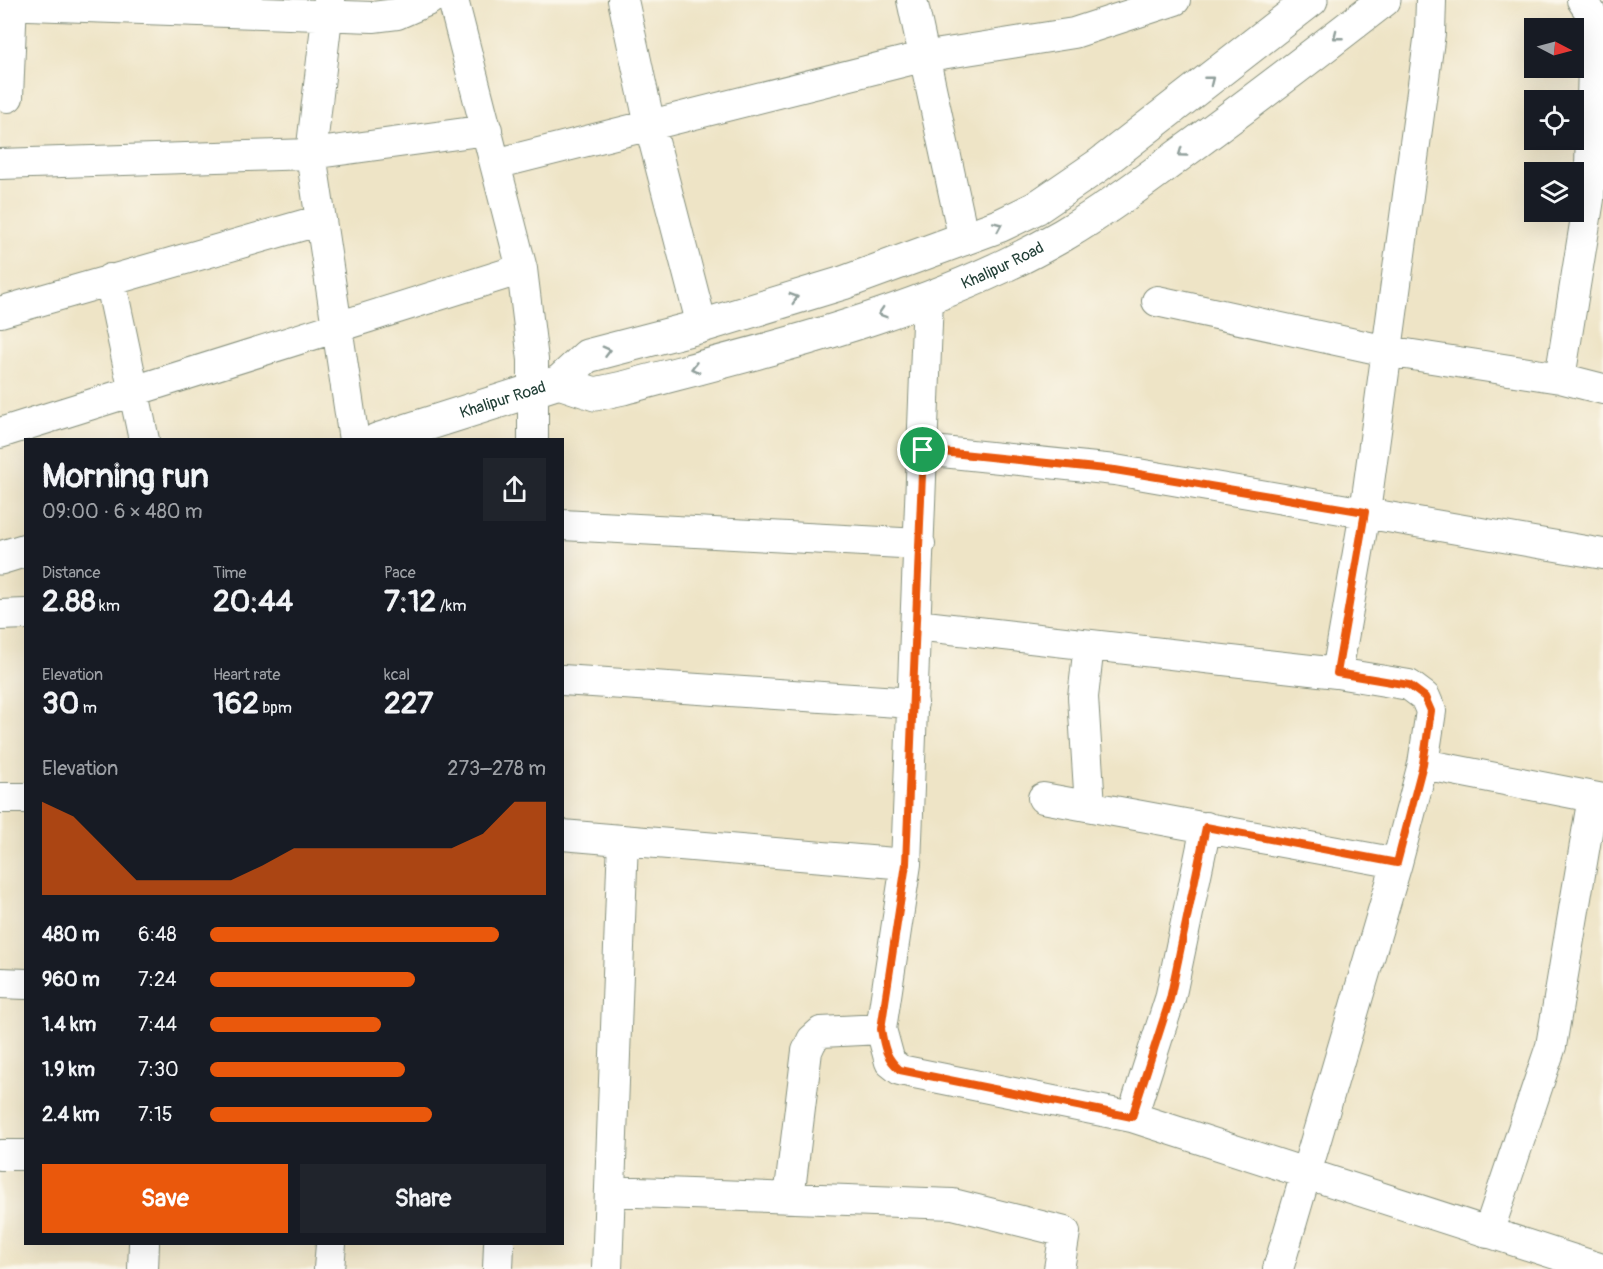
<!DOCTYPE html>
<meta charset="utf-8">
<style>
body{margin:0;font-family:Pangolin,sans-serif;background:#20242c;color:#f1f3f6;height:100vh;display:flex;flex-direction:column;font-size:22px;white-space:nowrap}
*{box-sizing:border-box;margin:0}
p{font-size:20px;color:#9ea1a6}
.icon{flex:none;width:33px;height:33px;fill:none;stroke:currentColor;stroke-width:2;stroke-linecap:round;stroke-linejoin:round}
.map{position:relative;flex:1;overflow:hidden}
.details{position:absolute;left:24px;top:438px;width:540px;height:807px;display:flex;flex-direction:column;background:#171b24;border-radius:0px;box-shadow:0 6px 24px #0002}
.details>*{flex:none}
.needle{width:39px;rotate:96deg}
.fabs{position:absolute;left:1524px;top:18px;display:grid;gap:12px}
.fabs a{display:grid;place-items:center;width:60px;height:60px;border-radius:0px;background:#171b24;box-shadow:0 6px 24px #0002;font-size:30px}
.pin{position:absolute;display:grid;place-items:center;width:51px;height:51px;color:#fff;margin:-26px;border:3px solid #fff;border-radius:50%;box-shadow:0 2px 6px #0007}
.round{display:grid;place-items:center;flex:none;width:63px;height:63px;border-radius:0px;background:#20242c}
.summary{display:flex;align-items:center;justify-content:space-between;height:102px;padding:0 18px}
h1{font-size:33px;font-weight:800;line-height:45px}
.figures{display:grid;grid-template-columns:repeat(3,1fr);gap:9px;height:102px;padding:6px 18px}
.figures div{display:grid;align-content:center}
.figures b{font-size:30px;font-weight:800}
.figures small{font-size:16px;font-weight:400}
.figures p{font-size:16px}
.chart{height:168px;padding:12px 18px}
.chart p{display:flex;justify-content:space-between}
.chart svg{width:100%;height:108px;margin-top:6px;fill:#ea580c;opacity:.7}
.cta{display:flex;gap:12px;margin-top:auto;padding:12px 18px}
.cta a{flex:1;height:69px;border-radius:0px;background:#ea580c;color:#fff;font-size:24px;font-weight:800;line-height:69px;text-align:center}
.cta a+a{background:#20242c;color:#f1f3f6}
ul{padding:0 18px;list-style:none;font-size:20px}
li{display:grid;grid-template-columns:96px 72px 1fr;align-items:center;height:45px}
li i{height:15px;border-radius:8px;background:#ea580c}
.map>svg:first-child{display:block}
</style>
<div class="map">
<svg width="1603" height="1269" viewBox="0 0 1603 1269">
<rect width="100%" height="100%" fill="#fbf7ec"/>
<filter id="ink" filterUnits="userSpaceOnUse"><feTurbulence type="fractalNoise" baseFrequency=".0167" numOctaves="2"/><feDisplacementMap in="SourceGraphic" scale="12" xChannelSelector="R" yChannelSelector="G"/><feConvolveMatrix kernelMatrix="1 2 1 2 8 2 1 2 1" color-interpolation-filters="sRGB"/></filter>
<filter id="wash" filterUnits="userSpaceOnUse"><feTurbulence type="fractalNoise" baseFrequency=".008" numOctaves="4" result="noise"/><feDisplacementMap in="SourceGraphic" scale="24" xChannelSelector="R" yChannelSelector="G"/><feGaussianBlur stdDeviation="1.35" result="paint"/><feColorMatrix in="noise" values="0 0 0 0 0 0 0 0 0 0 0 0 0 0 0 0 0 1.4 0 .05"/><feComposite in="paint" operator="in"/></filter>
<g filter="url(#wash)">
<rect width="100%" height="100%" fill="#eee4c6"/>
</g>
<g filter="url(#ink)">
<g fill="none" stroke-linecap="round" stroke-linejoin="round">
<defs>
<path id="minor" d="M 329,0 L 311,154 L 354,440
M 453,0 L 522,269 L 533,360 L 533,440
M 623,0 L 650,126 L 702,326
M 912,0 L 964,240
M 0,4 L 373,17 L 397,14 L 429,0
M 8,97 L 12,0
M 0,164 L 311,154 L 487,130
M 495,164 L 922,57 L 1074,33 L 1175,0
M 110,279 L 144,440
M 928,298 L 906,864 L 881,1029 L 890,1062 L 900,1070 L 1132,1117 L 1602,1269
M 1157,301 L 1387,351 L 1560,378 L 1603,389
M 0,312 L 321,220
M 1560,378 L 1589,199 L 1594,33 L 1592,15 L 1582,0
M 0,433 L 522,269
M 923,450 L 1115,470 L 1603,554
M 562,525 L 920,544
M 0,615 L 26,614
M 916,625 L 1337,673 L 1409,685 L 1425,697 L 1431,711 L 1423,764 L 1397,863 L 1278,1269
M 1089,645 L 1083,697 L 1090,806
M 1337,673 L 1365,512 L 1430,33 L 1431,0
M 562,680 L 913,703
M 1423,764 L 1603,799
M 0,798 L 26,798
M 1043,798 L 1397,863
M 562,835 L 906,864
M 0,983 L 26,984
M 1132,1117 L 1170,999 L 1206,827
M 0,1155 L 26,1155
M 610,1191 L 953,1204 L 1065,1232 L 1059,1269
M 789,1198 L 807,1051 L 812,1040 L 821,1032 L 881,1029
M 1488,1233 L 1551,1046 L 1593,797
M 143,1269 L 144,1244
M 329,1269 L 331,1244
M 498,1269 L 499,1244
M 607,1269 L 623,840"/>
<g id="tertiary">
<path id="s1" d="M 559,382 L 595,394 L 623,388 C 772,348 928,313 1063,235 C 1104,211 1143,182 1182,153 C 1250,104 1317,52 1384,0"/>
<path id="s2" d="M 377,440 L 559,382 L 587,356 L 702,326 L 843,283 L 1001,225 L 1036,208 L 1099,165 L 1311,0"/>
<path d="M 0,558 L 26,550"/>
</g>
</defs>
<!-- minor casing -->
<use href="#minor" stroke="#86907d" stroke-width="32"/>
<!-- tertiary casing -->
<use href="#tertiary" stroke="#86907d" stroke-width="35"/>
<!-- minor -->
<use href="#minor" stroke="#fff" stroke-width="30"/>
<!-- tertiary -->
<use href="#tertiary" stroke="#fff" stroke-width="33"/>
</g>
<!-- one-way arrows -->
<defs><path id="oneway-chevron" d="M-2-3.5L2.5 0L-2 3.5" fill="none" stroke-width="1.6" stroke-linecap="round" stroke-linejoin="round" transform="scale(1.5)"/></defs>
<g stroke="#8f9e9a">
<use href="#oneway-chevron" transform="translate(1337 36) rotate(142)"/>
<use href="#oneway-chevron" transform="translate(1210 80) rotate(-38)"/>
<use href="#oneway-chevron" transform="translate(1182 153) rotate(144)"/>
<use href="#oneway-chevron" transform="translate(998 226) rotate(-24)"/>
<use href="#oneway-chevron" transform="translate(794 298) rotate(-17)"/>
<use href="#oneway-chevron" transform="translate(882 313) rotate(162)"/>
<use href="#oneway-chevron" transform="translate(607 351) rotate(-15)"/>
<use href="#oneway-chevron" transform="translate(695 368) rotate(165)"/>
</g>
</g>
<g fill="none" stroke-linecap="round" stroke-linejoin="round" filter="url(#ink)">
<defs>
<path id="route" d="M 923,450 L 1115,470 L 1365,512 L 1337,673 L 1409,685 L 1425,697 L 1431,711 L 1423,764 L 1397,863 L 1206,827 L 1170,999 L 1132,1117 L 900,1070 C 886,1058 884,1047 881,1029 L 906,864 Z"/>
</defs>
<!-- route casing -->
<use href="#route" stroke="#fff" stroke-width="12"/>
<!-- route -->
<use href="#route" stroke="#ea580c" stroke-width="8"/>
</g>
<g text-anchor="middle" dominant-baseline="central" stroke-width="6" stroke-linejoin="round" paint-order="stroke">
<!-- street labels -->
<g font-size="16" fill="#1f3d34" stroke="#fbf7ec">
<text stroke="none"><textPath href="#s1" startOffset="466">Khalipur Road</textPath></text>
<text stroke="none"><textPath href="#s2" startOffset="132">Khalipur Road</textPath></text>
</g>
</g>
</svg>
<div class="fabs">
<a><svg class="needle" viewBox="-14 -14 28 28"><path d="M0-13l5 13h-10z" fill="#e53935"/><path d="M0 13l5-13h-10z" fill="#9ea1a6"/></svg></a>
<a><svg class="icon" aria-label="locate" viewBox="0 0 24 24"><circle cx="12" cy="12" r="6"/><path d="M12 2v4M12 18v4M2 12h4M18 12h4"/></svg></a>
<a><svg class="icon" aria-label="layers" viewBox="0 0 24 24"><path d="M12 4l9 5-9 5-9-5zM3 14l9 5 9-5"/></svg></a>
</div>
<div class="pin" style="left:923px;top:450px;background:#1e9e55"><svg class="icon" aria-label="arrive" viewBox="0 0 24 24"><path d="M6 21V4h12l-3 4 3 4H6"/></svg></div>
<section class="details">
<div class="summary"><div><h1>Morning run</h1><p>09:00 · 6 × 480 m</p></div><a class="round"><svg class="icon" aria-label="share" viewBox="0 0 24 24"><path d="M12 15V3M7 8l5-5 5 5M5 13v7h14v-7"/></svg></a></div>
<div class="figures">
<div><p>Distance</p><b>2.88<small> km</small></b></div>
<div><p>Time</p><b>20:44</b></div>
<div><p>Pace</p><b>7:12<small> /km</small></b></div>
</div>
<div class="figures">
<div><p>Elevation</p><b>30<small> m</small></b></div>
<div><p>Heart rate</p><b>162<small> bpm</small></b></div>
<div><p>kcal</p><b>227</b></div>
</div>
<div class="chart"><p><span>Elevation</span>273–278 m</p>
<svg viewBox="0 0 160 44" preserveAspectRatio="none"><path d="M0 44V6L10 12L20 25L30 38L40 38L50 38L60 38L70 32L80 25L90 25L100 25L110 25L120 25L130 25L140 19L150 6L160 6V44z"/></svg>
</div>
<ul>
<li><b>480 m</b>6:48<i style="width:86%"></i></li>
<li><b>960 m</b>7:24<i style="width:61%"></i></li>
<li><b>1.4 km</b>7:44<i style="width:51%"></i></li>
<li><b>1.9 km</b>7:30<i style="width:58%"></i></li>
<li><b>2.4 km</b>7:15<i style="width:66%"></i></li>
</ul>
<div class="cta"><a>Save</a><a>Share</a></div>
</section>
</div>
